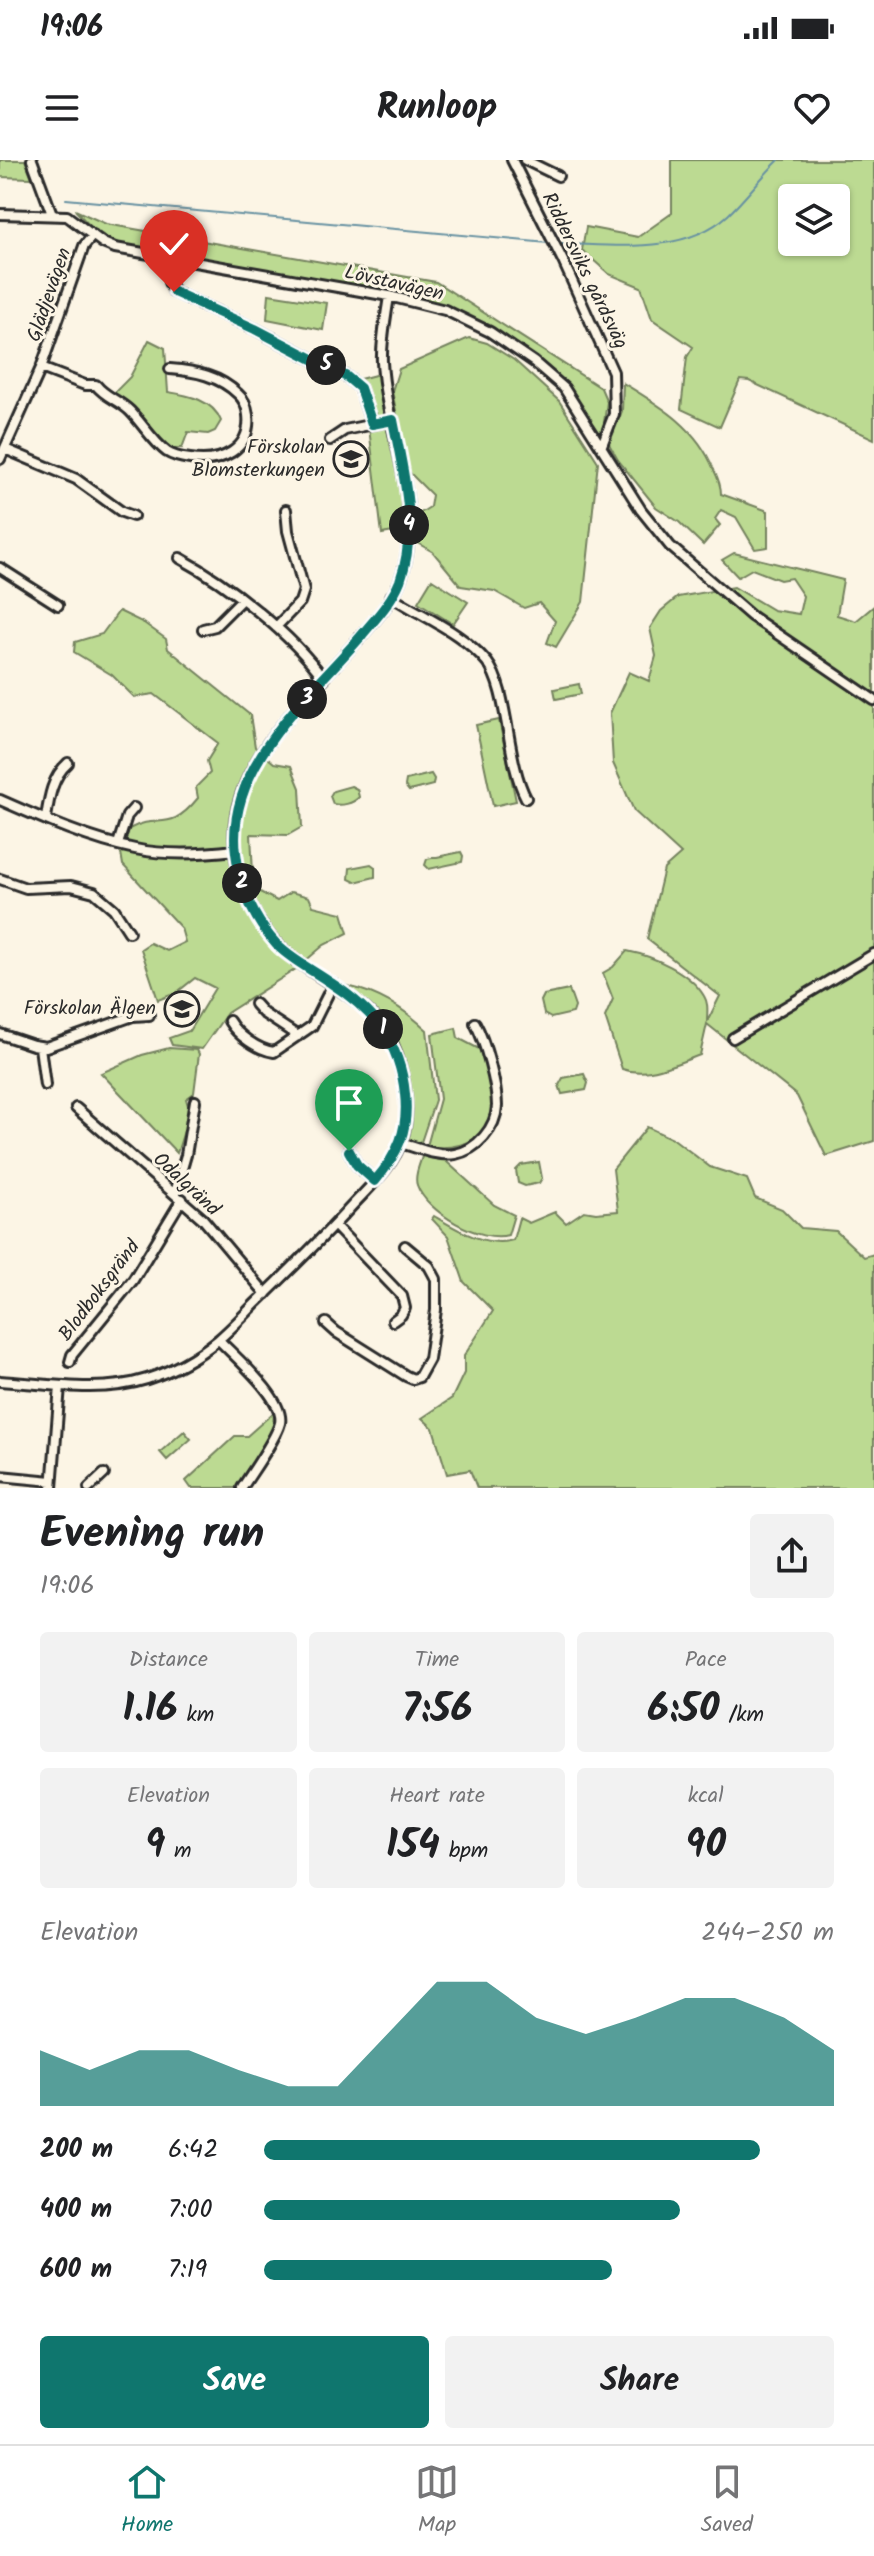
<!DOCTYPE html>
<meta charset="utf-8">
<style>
body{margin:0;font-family:Kalam,sans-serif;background:#f2f2f2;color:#202124;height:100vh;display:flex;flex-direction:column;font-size:30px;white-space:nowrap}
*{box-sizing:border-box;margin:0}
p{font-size:26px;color:#757577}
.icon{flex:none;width:44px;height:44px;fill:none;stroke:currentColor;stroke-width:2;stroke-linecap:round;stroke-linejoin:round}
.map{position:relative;height:1328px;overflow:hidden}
.details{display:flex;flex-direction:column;background:#fff;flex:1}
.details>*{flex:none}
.controls{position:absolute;left:778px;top:24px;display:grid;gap:16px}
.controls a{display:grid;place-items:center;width:72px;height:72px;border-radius:8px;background:#fff;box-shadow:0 2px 6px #0004;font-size:40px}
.pin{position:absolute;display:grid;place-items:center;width:68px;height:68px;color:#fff;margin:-82px -34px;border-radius:50% 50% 50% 0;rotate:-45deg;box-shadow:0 0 8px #0007}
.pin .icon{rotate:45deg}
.km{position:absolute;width:40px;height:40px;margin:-20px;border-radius:50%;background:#222;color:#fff;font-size:22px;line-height:40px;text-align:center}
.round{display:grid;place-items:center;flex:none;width:84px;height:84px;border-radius:8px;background:#f2f2f2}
.overview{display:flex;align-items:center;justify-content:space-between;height:136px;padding:0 40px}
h1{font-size:44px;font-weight:700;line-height:60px}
.figures{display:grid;grid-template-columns:repeat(3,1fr);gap:12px;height:136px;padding:8px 40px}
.figures div{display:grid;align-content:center;border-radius:8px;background:#f2f2f2;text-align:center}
.figures b{font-size:40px;font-weight:700}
.figures small{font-size:22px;font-weight:400}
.figures p{font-size:22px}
.chart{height:224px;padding:16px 40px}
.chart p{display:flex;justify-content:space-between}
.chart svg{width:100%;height:144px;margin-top:8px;fill:#0f766e;opacity:.7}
.button{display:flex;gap:16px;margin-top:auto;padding:16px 40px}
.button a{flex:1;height:92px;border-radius:8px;background:#0f766e;color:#fff;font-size:32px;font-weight:700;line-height:92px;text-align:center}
.button a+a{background:#f2f2f2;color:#202124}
ul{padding:0 40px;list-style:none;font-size:26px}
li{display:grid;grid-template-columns:128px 96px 1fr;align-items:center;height:60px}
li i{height:20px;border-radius:10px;background:#0f766e}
.status{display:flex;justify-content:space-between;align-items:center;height:56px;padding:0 40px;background:#fff;direction:ltr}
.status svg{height:22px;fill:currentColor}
header{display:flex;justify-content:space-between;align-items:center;height:104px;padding:0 40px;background:#fff;font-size:36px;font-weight:700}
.dock{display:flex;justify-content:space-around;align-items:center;height:112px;border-top:2px solid #e0e0e0;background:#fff;font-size:22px;color:#757577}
.dock a{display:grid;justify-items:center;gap:4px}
.dock .current{color:#0f766e}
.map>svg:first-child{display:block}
</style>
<div class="status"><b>19:06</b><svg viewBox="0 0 49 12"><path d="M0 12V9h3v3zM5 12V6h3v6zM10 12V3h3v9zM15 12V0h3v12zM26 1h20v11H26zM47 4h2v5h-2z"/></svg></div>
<header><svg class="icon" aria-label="menu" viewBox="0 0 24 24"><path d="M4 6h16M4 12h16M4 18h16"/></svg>Runloop<svg class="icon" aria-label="heart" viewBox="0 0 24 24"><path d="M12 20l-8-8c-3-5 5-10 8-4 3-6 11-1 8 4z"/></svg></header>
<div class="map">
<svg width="874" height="1328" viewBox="0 0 874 1328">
<rect width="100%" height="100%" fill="#fcf5e5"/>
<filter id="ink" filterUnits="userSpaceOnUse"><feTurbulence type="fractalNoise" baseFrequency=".0125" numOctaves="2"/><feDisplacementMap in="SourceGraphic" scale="16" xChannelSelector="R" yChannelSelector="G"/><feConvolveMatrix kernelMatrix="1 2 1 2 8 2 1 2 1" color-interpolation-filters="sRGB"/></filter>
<g filter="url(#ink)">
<!-- green -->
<path fill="#bcda92" stroke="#74825e" stroke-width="2" fill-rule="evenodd" d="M 0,0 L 25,0 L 32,18 L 0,17 Z
M 672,0 L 874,0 L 874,279 L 749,221 L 740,220 L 720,267 L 681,249 L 687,197 L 693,187 L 652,159 L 641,127 L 609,114 L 582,90 L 586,67 L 638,77 L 672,53 ZM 792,38 L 836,38 L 836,82 L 792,82 Z
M 75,50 L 106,64 L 436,122 L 601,228 L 607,242 L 602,276 C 554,203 500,166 419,136 L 118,84 L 93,69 Z
M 269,134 L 327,143 L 323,170 L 267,159 Z
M 469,178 L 487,183 L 514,200 L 559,241 L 598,302 L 583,442 L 556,487 L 547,483 L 555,461 L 539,443 L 524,448 L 494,431 L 461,426 L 433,392 L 412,380 L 414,357 L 430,347 L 432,335 L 408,311 L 392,231 L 399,209 Z
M 149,180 L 165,188 L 168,232 C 188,235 213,240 221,261 L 215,271 L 208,274 L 188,272 L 182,288 L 170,288 L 128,245 L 112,235 L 130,217 Z
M 379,214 L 387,254 L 384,258 L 373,259 L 356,220 Z
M 623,223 C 661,246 697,267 714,310 C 718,318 721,325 721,334 L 768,351 L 768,387 L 755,389 L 736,357 L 721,350 L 715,359 L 720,365 L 703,385 L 679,362 L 656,347 L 618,300 L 609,284 L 622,251 Z
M 384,265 L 390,271 C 394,296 411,353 393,372 L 382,374 L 369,268 Z
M 734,393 L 843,420 L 837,455 L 856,461 L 874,446 L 874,981 L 826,996 L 797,936 L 707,864 L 700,895 C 675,904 647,918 622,909 L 605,857 L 613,839 L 603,813 L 613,807 L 627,791 C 653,796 690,812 704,836 C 709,844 707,853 707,862 L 720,836 L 647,779 L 664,709 L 681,694 L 634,651 L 613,603 L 610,553 L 629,512 L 649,521 L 656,496 L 650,468 L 661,451 L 678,437 L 734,427 L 773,450 L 799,454 L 803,436 L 791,418 L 780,420 L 752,409 L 738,417 L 722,400 Z
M 432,419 L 468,442 L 453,464 L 418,442 Z
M 119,451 L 144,463 L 166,479 L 168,489 L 250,555 L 255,587 L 274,603 L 291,606 L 300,628 L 302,667 L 288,675 L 251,674 L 253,714 L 258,731 L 277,741 L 291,732 L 309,737 L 313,746 L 342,753 L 348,773 L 324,785 L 296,809 L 227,853 L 202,889 L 172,885 L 169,878 L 189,871 L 215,828 L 195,818 L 176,833 L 158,840 L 141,789 L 150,783 L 167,791 L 185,782 L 181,768 L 123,705 L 121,693 L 129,669 C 160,652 168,675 198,638 L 196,627 L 210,613 L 207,601 L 218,583 L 154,534 L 134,537 L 112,515 L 74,492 L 75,482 L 102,474 Z
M 579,524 L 581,534 L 556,539 L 554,529 Z
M 499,560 L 516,641 L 493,646 L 476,565 Z
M 431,614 L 434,619 L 433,625 L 409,631 L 405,626 L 406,620 Z
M 351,626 L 357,629 L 359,637 C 353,644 341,646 333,644 L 330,636 L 333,631 Z
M 461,692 L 463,696 L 462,702 L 429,709 L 425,705 L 427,699 Z
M 371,704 L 375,707 L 375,717 L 355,722 L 349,719 L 350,708 Z
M 347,826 C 379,833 403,848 427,870 L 435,940 L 420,985 L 409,981 L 406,977 C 417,903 399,875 347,826 Z
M 569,830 L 575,847 L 573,853 L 551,858 L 544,854 L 541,841 L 544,835 Z
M 456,868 L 458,878 L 483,891 C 486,907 492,924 493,941 C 496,980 458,991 427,986 L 440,939 L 432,874 Z
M 169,888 L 197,890 L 199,894 L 194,933 L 186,939 L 190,952 L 177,993 L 101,913 L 142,895 Z
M 584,914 L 588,923 L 586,930 L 562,934 L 559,925 L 563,918 Z
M 647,967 L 675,980 L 710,1007 L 747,1019 L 755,1038 L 782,1049 L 801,1068 L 836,1071 L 864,1097 L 874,1094 L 874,1328 L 477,1328 L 470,1310 L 447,1314 L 433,1268 L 422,1258 L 452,1238 L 464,1213 L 464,1196 L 493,1151 L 464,1122 L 448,1076 L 432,1059 L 434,1056 C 456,1069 486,1088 513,1080 L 519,1058 L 529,1063 L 555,1052 L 566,1063 L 584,1051 L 596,1053 L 618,1051 L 613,1009 Z
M 423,994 L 449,998 L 447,1002 L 494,1045 L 514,1055 L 508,1075 C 481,1083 426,1052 417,1025 C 414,1016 420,1003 423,994 Z
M 539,1002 L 542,1018 L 539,1023 L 525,1026 L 518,1023 L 516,1010 L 521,1005 Z
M 274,1252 L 273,1268 L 237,1328 L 191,1328 L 186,1321 L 235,1276 L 247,1276 Z
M 184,1271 L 191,1279 L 167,1300 L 160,1292 Z"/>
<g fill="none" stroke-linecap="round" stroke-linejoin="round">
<!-- stream -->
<path stroke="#6892a2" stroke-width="2" d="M 66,39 L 548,83
M 561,84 C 616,85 684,95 728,55 C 746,38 761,17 779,0"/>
<defs>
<path id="minor" d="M 32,0 L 52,54
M 512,0 L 563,101 L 613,212 L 614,254 L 602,285
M 525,0 L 558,16
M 0,54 L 67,56 L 103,83 L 115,88 L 389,136 L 445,150 L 490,172 L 534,202 L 564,228 L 641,350 L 670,386 L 751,456 L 874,540
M 177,99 L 169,122 L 174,132 L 255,169 L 347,217 L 360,228 L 372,264
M 41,208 L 85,225 L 96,225 C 105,237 119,240 130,251 C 142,263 153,282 167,292 C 173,296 183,298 190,299 C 220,304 252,290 248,255 C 247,247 244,239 238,234 C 220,216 195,211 170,209
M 330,280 L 345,270 L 393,260
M 5,289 L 76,319 L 122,352 L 133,356
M 0,299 L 41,208 L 84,86 L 93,75
M 180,398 C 228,424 292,474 324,519
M 0,408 L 58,445
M 391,436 C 423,457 462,472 487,502 C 509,530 506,601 526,638
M 276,467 L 300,442 L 304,430 L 288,371 L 286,350
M 203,469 L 215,466 L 241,440
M 0,640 C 43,659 90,680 135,689 C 168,696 202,694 235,690
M 46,658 C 49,638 52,617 68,603
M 118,684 L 127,656 L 134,648
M 0,719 L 26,728 L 71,726 L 94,732 L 114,749 L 129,772
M 255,844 L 263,853 L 298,876
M 229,861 C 237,875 258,890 274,892 L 312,866 L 333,824
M 0,874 L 33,885 L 46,887 L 133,856 L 149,855
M 733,878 L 874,794
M 40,887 L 45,925
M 76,948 L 203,1059 L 266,1134
M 401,983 C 418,988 438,997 455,994 C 477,990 496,968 497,946 C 497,925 485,881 475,863
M 349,991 L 357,1005 L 375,1021
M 175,1033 L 186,995 L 195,941
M 334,1065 L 402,1136 L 405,1148 L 401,1155 L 393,1161
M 326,1163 L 336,1172 L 406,1216 L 413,1219 L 419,1217 L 429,1199 L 436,1150 L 436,1119 L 429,1106 L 405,1086
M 219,1180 C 235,1197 285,1239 280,1263 C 276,1279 252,1312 242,1328
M 70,1202 L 72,1195 L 133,1120 L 182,1039
M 0,1221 C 48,1224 100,1234 147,1219 C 172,1211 197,1197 218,1180 C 231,1169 243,1156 255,1144 C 287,1113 319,1082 349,1049 C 368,1028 393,1007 402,979 C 411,951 405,919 396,892 C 381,847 330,826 294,799 C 253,768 230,713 235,662 C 243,590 317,528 362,475 C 376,459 392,441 400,421 C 427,347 386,275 382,202 C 381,180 386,158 389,136
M 0,1316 L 52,1321
M 52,1328 L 60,1226
M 89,1328 L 104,1314"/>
</defs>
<!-- minor casing -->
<use href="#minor" stroke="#2b2b2b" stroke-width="14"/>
<!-- minor -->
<use href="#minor" stroke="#fcf5e5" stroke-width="8"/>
</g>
</g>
<g fill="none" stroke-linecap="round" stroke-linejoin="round" filter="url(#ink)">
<defs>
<path id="route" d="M 174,132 L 255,169 L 347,217 L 360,228 L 372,264 L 393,260 C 403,312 419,368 400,421 C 392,441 376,458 362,475 C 311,535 225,605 236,693 C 240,727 253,759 277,785 C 293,801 313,810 331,823 C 374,851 400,882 405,934 C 409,970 398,994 375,1021 L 357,1005 L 349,991"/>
</defs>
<!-- route casing -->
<use href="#route" stroke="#fff" stroke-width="16"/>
<!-- route -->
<use href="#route" stroke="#0f766e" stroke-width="10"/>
</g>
<!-- icons -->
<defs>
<symbol id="school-ring" viewBox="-11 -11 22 22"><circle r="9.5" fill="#fcf5e5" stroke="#2b2b2b" stroke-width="1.5"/><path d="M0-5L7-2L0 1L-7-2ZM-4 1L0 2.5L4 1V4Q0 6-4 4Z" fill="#2b2b2b"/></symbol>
</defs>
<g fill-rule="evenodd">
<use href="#school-ring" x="331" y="279" width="40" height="40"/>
<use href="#school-ring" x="162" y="829" width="40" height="40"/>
</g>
<g text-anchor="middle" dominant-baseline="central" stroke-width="6" stroke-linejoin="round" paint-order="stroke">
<!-- street labels -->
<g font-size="20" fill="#2b2b2b" stroke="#fcf5e5">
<text transform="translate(584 111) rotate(64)">Riddersviks gårdsväg</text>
<text transform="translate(394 124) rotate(13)">Lövstavägen</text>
<text transform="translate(50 135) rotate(-71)">Glädjevägen</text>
<text transform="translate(186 1025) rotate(43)">Odalgränd</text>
<text transform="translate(100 1131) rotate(-53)">Blodboksgränd</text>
</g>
<!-- poi labels -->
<g font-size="20" fill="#2b2b2b" stroke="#fcf5e5" text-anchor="end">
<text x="325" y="288">Förskolan<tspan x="325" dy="23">Blomsterkungen</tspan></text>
<text x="156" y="849">Förskolan Älgen</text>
</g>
</g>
</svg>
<div class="controls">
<a><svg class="icon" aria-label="layers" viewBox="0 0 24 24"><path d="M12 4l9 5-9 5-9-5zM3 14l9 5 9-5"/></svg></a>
</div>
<div class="pin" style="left:349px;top:991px;background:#1e9e55"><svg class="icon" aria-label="arrive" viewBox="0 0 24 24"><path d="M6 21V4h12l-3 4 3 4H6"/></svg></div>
<div class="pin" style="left:174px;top:132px;background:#d93025"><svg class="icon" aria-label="check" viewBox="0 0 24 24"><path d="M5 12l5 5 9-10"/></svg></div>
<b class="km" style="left:383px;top:869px">1</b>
<b class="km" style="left:242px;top:723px">2</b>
<b class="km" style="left:307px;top:539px">3</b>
<b class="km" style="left:409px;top:365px">4</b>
<b class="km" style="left:326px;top:205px">5</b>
</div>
<section class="details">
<div class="overview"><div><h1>Evening run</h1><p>19:06</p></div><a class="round"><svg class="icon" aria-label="share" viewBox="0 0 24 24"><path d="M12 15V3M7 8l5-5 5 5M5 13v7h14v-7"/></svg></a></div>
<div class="figures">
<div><p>Distance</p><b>1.16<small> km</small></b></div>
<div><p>Time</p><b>7:56</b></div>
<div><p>Pace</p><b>6:50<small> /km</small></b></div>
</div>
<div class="figures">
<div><p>Elevation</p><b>9<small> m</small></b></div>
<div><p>Heart rate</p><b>154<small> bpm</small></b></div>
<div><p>kcal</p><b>90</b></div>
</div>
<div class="chart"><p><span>Elevation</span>244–250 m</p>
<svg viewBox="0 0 160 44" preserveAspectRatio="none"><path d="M0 44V27L10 33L20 27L30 27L40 33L50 38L60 38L70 22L80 6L90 6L100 17L110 22L120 17L130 11L140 11L150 17L160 27V44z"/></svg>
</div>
<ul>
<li><b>200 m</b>6:42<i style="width:87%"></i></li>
<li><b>400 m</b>7:00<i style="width:73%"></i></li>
<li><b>600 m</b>7:19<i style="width:61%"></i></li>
</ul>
<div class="button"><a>Save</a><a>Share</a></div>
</section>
<nav class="dock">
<a class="current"><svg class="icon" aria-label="home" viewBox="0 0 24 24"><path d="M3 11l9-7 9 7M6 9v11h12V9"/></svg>Home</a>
<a><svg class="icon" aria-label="map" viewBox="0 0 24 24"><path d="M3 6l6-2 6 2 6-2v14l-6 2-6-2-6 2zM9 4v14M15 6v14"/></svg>Map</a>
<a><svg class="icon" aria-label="saved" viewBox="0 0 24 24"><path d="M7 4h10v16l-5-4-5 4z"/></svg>Saved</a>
</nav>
